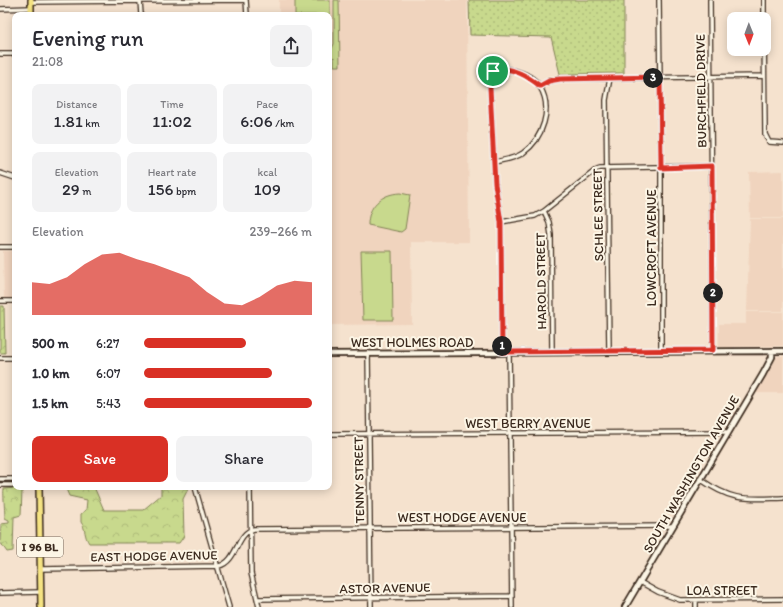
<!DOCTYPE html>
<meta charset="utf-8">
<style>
body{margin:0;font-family:Itim,sans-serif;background:#f2f2f3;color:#2b2b33;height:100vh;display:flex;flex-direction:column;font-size:15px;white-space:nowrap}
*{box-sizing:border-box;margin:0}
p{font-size:13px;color:#7c7c81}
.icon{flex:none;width:22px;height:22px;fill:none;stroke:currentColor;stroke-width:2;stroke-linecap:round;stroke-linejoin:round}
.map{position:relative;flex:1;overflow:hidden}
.sheet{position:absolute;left:12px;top:12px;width:320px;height:478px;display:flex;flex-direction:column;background:#fff;border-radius:8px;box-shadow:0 2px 10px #0003}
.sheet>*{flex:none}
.needle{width:26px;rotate:179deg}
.tools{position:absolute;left:727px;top:12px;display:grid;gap:8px}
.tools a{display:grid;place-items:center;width:44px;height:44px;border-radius:8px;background:#fff;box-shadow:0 2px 10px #0003;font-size:20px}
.pin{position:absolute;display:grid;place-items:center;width:34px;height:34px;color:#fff;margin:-17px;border:2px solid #fff;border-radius:50%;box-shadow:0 1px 4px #0007}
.km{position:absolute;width:20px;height:20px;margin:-10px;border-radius:50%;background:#222;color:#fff;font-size:11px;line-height:20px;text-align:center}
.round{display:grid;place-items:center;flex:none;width:42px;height:42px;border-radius:8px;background:#f2f2f3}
.head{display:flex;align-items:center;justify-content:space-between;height:68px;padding:0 20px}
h1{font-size:22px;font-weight:600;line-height:30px}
.metrics{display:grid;grid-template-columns:repeat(3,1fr);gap:6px;height:68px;padding:4px 20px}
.metrics div{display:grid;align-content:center;border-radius:8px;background:#f2f2f3;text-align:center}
.metrics b{font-size:17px;font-weight:600}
.metrics small{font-size:11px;font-weight:400}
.metrics p{font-size:11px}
.chart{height:112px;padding:8px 20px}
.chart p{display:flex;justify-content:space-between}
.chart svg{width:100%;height:72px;margin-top:4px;fill:#d93025;opacity:.7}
.action{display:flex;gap:8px;margin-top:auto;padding:8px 20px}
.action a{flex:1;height:46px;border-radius:8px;background:#d93025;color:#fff;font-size:16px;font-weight:600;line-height:46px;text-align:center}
.action a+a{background:#f2f2f3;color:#2b2b33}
ul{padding:0 20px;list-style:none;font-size:13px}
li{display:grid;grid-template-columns:64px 48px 1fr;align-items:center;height:30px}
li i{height:10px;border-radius:5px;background:#d93025}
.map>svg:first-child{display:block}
</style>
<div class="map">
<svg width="783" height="607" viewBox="0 0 783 607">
<defs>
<pattern id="grass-dots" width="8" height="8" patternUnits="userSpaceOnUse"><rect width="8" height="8" fill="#c8d98d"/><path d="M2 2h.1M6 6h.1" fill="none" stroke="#adba79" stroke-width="1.8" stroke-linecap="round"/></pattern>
<pattern id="forest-crowns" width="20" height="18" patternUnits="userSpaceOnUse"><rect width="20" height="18" fill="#c8d98d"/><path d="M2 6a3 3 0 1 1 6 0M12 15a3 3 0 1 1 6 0" fill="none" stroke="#adba79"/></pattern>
</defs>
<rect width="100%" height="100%" fill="#f5e2ce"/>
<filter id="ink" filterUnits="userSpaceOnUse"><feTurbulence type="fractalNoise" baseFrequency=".025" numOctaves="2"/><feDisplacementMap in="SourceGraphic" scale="8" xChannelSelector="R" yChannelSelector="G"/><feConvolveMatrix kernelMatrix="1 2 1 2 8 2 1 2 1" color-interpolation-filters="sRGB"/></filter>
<g filter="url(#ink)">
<!-- built -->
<path fill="#f0d4be" d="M 279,0 L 467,0 L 469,242 L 411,242 L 412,324 L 329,325 L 329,15 L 279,15 Z
M 783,171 L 783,218 L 750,218 L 749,172 Z
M 750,219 L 783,219 L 783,311 L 747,311 Z
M 3,251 L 15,251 L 15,302 L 4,302 Z
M 746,312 L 783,312 L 783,346 L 719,347 L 719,324 L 746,324 Z
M 777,356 L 783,356 L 783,393 L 756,393 Z"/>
<!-- grass -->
<path fill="url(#grass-dots)" stroke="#828256" d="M 469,0 L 624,0 L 624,73 L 560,74 L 551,37 L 470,35 Z"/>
<!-- forest -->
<path fill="url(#forest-crowns)" stroke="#828256" d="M 0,306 L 4,306 L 5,353 L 0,353 Z
M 71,487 L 94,487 L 104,510 L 143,510 L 161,495 L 161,487 L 189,487 L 183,499 L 184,536 L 179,543 L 89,543 C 84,536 86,529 81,522 L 81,514 L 86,510 L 87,500 L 69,496 L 66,489 Z
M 16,488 L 22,491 L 21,515 L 14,517 L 13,551 L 7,552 L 0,542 L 1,524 L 9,523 L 9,520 L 5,518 C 5,514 3,490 4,489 Z"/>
<!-- garden -->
<path fill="#c8d98d" stroke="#828256" d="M 295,0 L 330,0 L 330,45 L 329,45 L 329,15 L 295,15 Z
M 334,0 L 339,0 L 340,66 L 334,66 L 334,57 L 329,61 L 329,54 L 334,44 Z
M 400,193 L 410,195 L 405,229 L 401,232 L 368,225 C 368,206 381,194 400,193 Z
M 361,251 L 392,251 L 393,320 L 363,320 Z"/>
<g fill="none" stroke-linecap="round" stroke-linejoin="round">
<defs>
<path id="street" d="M 140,0 L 141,15
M 246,0 L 247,15
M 659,0 L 661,168 L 661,351
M 710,0 L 713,351
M 764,0 L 764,19
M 31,2 L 246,0
M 0,9 L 31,8
M 764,21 L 765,134 L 769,142 L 783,143
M 0,54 L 15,54
M 540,86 L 549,81 L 560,79 L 764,76
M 494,162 C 504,160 514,159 523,153 C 543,139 553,108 540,87 C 532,73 512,69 497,68 L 493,71 L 490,88 L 495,183 L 501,222 L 502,352
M 0,173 L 15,178
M 544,211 L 549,222 L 551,235 L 552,352
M 501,222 L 535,216 L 544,211 L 597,169 L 600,168 L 712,166
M 0,247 L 15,247
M 0,301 L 15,301
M 609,351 L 606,100 L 610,78
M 509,352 L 512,607
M 368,353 L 371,607
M 0,358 L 15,358
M 329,434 L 728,432
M 0,479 L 15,479
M 700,479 C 733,502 745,499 783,498
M 0,485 L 15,485
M 195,487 L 229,607
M 250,487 L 251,573 L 259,607
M 40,569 L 219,566 C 238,561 236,533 254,529 L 673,526
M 640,582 L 658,592 L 680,600 L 783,599
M 0,593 L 41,592
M 257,599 L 512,596
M 696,607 L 696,600"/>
<path id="secondary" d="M 329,354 L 783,351
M 625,607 L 763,374 L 772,357 L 772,351"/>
<path id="primary" d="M 31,0 L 31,15
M 39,487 L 41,607"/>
</defs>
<!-- street casing -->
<use href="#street" stroke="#3b2a1e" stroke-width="6"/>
<!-- secondary casing -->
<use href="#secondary" stroke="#3b2a1e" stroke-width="8"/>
<!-- primary casing -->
<use href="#primary" stroke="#3b2a1e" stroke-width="8"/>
<!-- street -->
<use href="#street" stroke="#fcf5e5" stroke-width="3.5"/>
<!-- secondary -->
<use href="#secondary" stroke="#fcf5e5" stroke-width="4.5"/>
<!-- primary -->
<use href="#primary" stroke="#f5e382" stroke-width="5"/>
</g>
</g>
<g fill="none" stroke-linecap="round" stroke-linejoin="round" filter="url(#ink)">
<defs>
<path id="route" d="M 497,68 C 515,69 526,75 540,86 L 549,81 L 560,79 L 660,77 L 661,168 L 712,166 L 713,350 L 502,352 L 501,222 L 495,184 L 490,88 L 493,71 Z"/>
</defs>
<!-- route casing -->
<use href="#route" stroke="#fff" stroke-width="8"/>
<!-- route -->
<use href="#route" stroke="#d93025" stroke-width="5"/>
</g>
<g text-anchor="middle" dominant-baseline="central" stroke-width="4" stroke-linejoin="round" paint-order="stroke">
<!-- shield labels -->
<rect fill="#fcf5e5" stroke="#75675a" stroke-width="1" x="17" y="537" width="46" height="20" rx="3"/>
<g font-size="12" font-weight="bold" fill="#3b2a1e">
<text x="40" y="547">I 96 BL</text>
</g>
<!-- street labels -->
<g font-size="13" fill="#3b2a1e" stroke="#fcf5e5">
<text transform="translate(701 91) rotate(-91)">BURCHFIELD DRIVE</text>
<text transform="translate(598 215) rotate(-91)">SCHLEE STREET</text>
<text transform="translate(651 248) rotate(-90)">LOWCROFT AVENUE</text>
<text transform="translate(541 281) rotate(-91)">HAROLD STREET</text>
<text x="412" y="342">WEST HOLMES ROAD</text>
<text x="528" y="423">WEST BERRY AVENUE</text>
<text transform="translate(691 474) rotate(-60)">SOUTH WASHINGTON AVENUE</text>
<text transform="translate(359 480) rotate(-91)">TENNY STREET</text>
<text x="462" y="517">WEST HODGE AVENUE</text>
<text transform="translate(154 556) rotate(-1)">EAST HODGE AVENUE</text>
<text transform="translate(385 588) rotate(-1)">ASTOR AVENUE</text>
<text x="722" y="590">LOA STREET</text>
</g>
</g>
</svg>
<div class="tools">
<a><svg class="needle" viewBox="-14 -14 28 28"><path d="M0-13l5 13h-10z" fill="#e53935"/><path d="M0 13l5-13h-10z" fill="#7c7c81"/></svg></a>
</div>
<div class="pin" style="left:493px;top:71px;background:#1e9e55"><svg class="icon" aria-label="arrive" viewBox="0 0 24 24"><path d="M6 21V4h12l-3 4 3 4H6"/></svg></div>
<b class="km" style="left:502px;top:346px">1</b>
<b class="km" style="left:713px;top:293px">2</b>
<b class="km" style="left:653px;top:78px">3</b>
<section class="sheet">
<div class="head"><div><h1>Evening run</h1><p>21:08</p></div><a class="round"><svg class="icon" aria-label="share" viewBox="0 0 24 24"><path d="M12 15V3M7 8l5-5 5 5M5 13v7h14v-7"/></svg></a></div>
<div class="metrics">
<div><p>Distance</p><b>1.81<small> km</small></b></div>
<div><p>Time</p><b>11:02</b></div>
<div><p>Pace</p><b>6:06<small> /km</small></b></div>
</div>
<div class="metrics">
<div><p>Elevation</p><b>29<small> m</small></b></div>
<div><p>Heart rate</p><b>156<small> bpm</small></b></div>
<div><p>kcal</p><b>109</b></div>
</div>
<div class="chart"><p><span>Elevation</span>239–266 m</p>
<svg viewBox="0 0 160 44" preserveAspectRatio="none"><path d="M0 44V24L10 25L20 21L30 13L40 7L50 6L60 10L70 13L80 17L90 21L100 30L110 37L120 38L130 33L140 26L150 23L160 24V44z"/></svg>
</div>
<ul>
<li><b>500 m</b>6:27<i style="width:61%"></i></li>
<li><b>1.0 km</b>6:07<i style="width:76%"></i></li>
<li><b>1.5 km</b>5:43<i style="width:100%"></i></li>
</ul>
<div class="action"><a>Save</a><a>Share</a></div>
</section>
</div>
